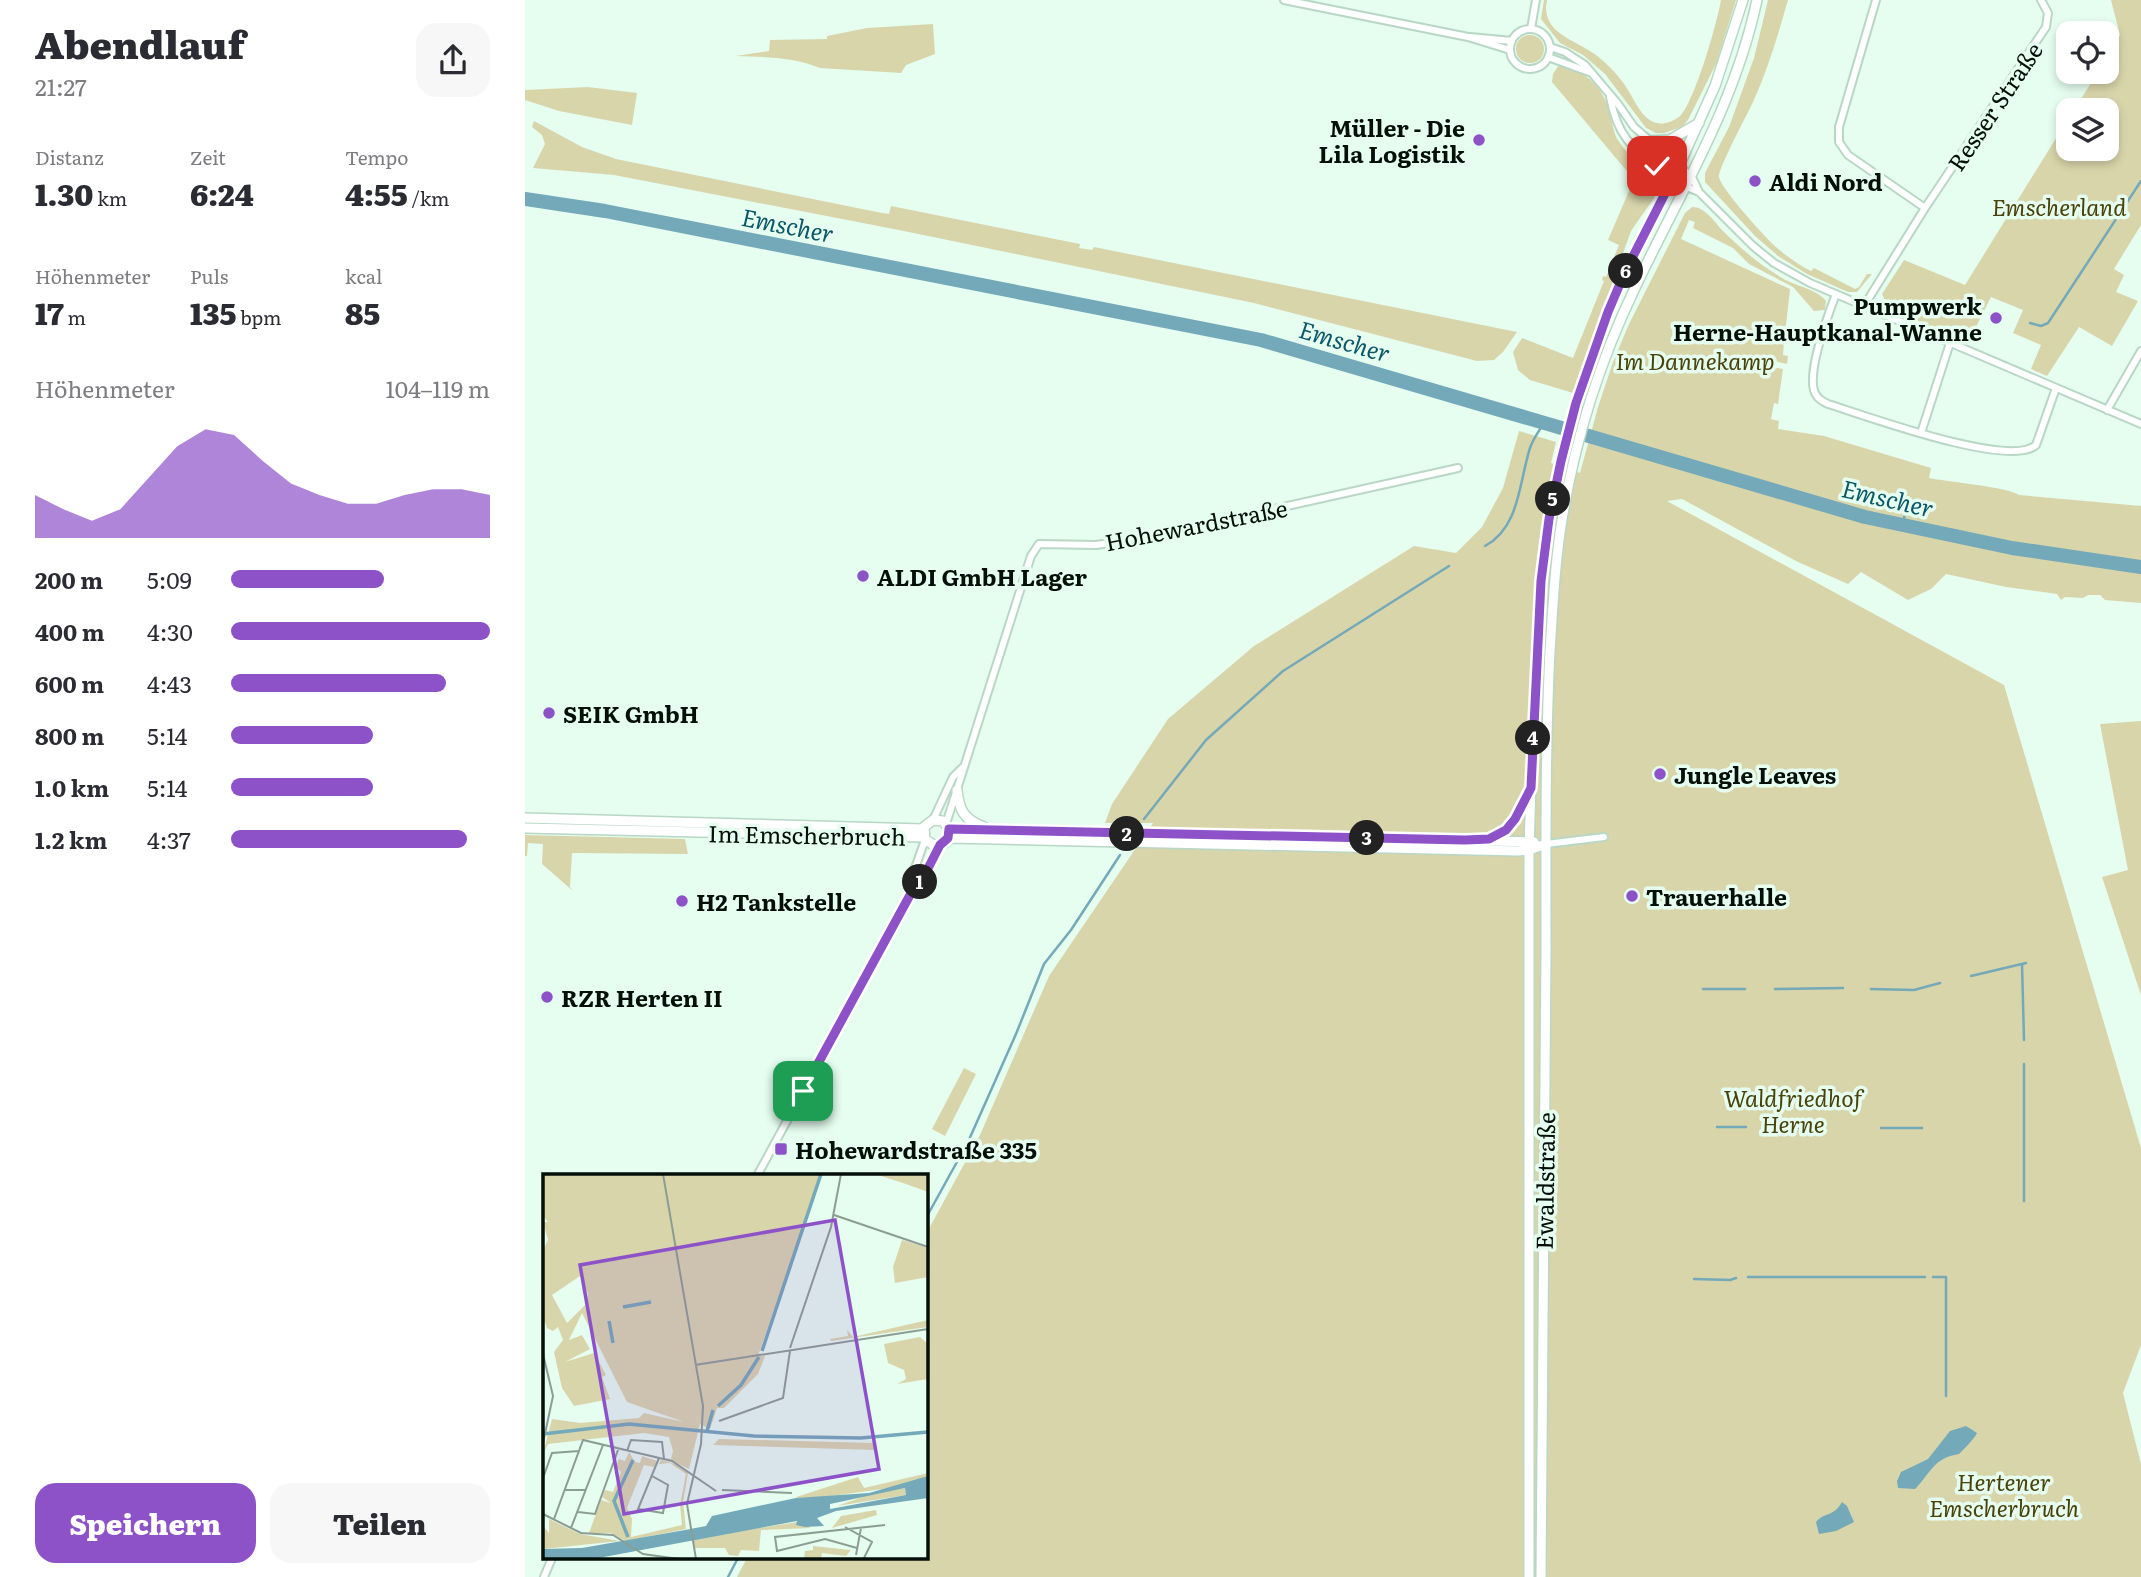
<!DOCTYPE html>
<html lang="de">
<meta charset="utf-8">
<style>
body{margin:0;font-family:Literata,serif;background:#f7f7f7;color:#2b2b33;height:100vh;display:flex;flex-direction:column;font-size:26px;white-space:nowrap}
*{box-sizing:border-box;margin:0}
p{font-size:23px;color:#7c7c81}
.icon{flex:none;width:38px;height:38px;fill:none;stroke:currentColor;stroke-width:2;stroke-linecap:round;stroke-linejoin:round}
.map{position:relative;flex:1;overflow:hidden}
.details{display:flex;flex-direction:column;background:#fff;width:525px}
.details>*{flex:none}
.controls{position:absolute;left:1531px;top:21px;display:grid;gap:14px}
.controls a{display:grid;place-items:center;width:63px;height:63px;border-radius:14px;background:#fff;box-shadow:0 4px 10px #0003;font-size:35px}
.pin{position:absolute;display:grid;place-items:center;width:60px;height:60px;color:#fff;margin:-30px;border-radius:14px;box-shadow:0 4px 10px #0006}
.km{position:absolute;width:35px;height:35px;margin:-18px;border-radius:50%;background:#222;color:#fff;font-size:19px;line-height:35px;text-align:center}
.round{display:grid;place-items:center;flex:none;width:74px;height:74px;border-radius:21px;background:#f7f7f7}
.overview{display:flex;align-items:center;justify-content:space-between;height:119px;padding:0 35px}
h1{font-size:38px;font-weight:800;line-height:52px}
.stats{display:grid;grid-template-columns:repeat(3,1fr);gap:10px;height:119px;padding:7px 35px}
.stats div{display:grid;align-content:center}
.stats b{font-size:30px;font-weight:800}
.stats small{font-size:19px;font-weight:400}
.stats p{font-size:19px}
.chart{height:196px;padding:14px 35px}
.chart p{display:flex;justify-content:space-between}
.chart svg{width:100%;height:126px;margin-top:7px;fill:#8d52c8;opacity:.7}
.primary-button{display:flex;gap:14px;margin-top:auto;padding:14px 35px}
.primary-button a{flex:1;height:80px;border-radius:21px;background:#8d52c8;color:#fff;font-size:28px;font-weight:800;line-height:80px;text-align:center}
.primary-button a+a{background:#f7f7f7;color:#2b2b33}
ul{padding:0 35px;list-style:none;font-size:23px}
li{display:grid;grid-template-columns:112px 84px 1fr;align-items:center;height:52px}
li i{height:18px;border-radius:9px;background:#8d52c8}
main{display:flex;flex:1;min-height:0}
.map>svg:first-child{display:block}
</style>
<main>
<section class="details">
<div class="overview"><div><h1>Abendlauf</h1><p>21:27</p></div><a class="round"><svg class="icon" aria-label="share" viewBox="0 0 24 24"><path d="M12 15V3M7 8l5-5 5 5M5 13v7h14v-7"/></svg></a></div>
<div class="stats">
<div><p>Distanz</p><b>1.30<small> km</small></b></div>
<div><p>Zeit</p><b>6:24</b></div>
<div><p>Tempo</p><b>4:55<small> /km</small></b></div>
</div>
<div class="stats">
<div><p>Höhenmeter</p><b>17<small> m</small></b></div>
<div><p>Puls</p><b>135<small> bpm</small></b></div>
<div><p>kcal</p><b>85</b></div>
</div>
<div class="chart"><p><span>Höhenmeter</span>104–119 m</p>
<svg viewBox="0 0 160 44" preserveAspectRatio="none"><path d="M0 44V29L10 34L20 38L30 34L40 23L50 12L60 6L70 8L80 17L90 25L100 29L110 32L120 32L130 29L140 27L150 27L160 29V44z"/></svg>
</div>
<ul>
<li><b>200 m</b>5:09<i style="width:59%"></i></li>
<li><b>400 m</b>4:30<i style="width:100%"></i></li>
<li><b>600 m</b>4:43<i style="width:83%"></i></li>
<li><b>800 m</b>5:14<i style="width:55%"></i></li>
<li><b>1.0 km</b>5:14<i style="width:55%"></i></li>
<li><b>1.2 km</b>4:37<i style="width:91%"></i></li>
</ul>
<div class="primary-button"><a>Speichern</a><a>Teilen</a></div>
</section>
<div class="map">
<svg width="1616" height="1577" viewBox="0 0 1616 1577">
<rect width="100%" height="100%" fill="#e5fef0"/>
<!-- green -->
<path fill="#d9d5ab" d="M 1019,0 L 1022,0 C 1015,33 1050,39 1071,55 C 1085,66 1098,80 1106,95 C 1113,108 1123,127 1141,123 C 1145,122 1152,119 1155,116 C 1170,101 1192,23 1196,0 L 1211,0 L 1191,64 L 1163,120 L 1157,127 L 1139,133 L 1131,133 L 1121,128 L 1080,74 L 1058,55 L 1035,43 L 1016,19 Z
M 1243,0 L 1263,0 C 1253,35 1243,69 1228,102 C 1222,115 1194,167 1194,176 C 1193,186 1241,238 1251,247 C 1261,256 1274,265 1286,271 L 1289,268 L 1330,289 L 1334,287 L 1342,274 L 1347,274 L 1332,292 L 1323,292 L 1282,274 L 1253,256 L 1230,236 L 1180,182 L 1180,173 L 1204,127 L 1229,58 Z
M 1586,0 L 1616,0 L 1616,225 L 1589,269 L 1599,275 L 1591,292 L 1613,301 L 1587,346 L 1554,327 L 1522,376 L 1506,369 L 1516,345 L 1488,333 L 1498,310 L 1466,297 L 1443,343 L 1364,309 L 1357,294 L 1379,260 L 1440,285 L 1543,119 L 1544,149 L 1582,149 L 1582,110 L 1549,110 L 1573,72 L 1582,72 L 1582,57 L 1595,35 Z
M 408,24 L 410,54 L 381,65 L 376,73 L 295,68 C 269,57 239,57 211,56 L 244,51 L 245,40 L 302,39 L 302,36 L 342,28 Z
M991 49a14 14 0 1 1 28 0a14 14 0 1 1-28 0Z
M 1035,63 C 1064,75 1078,85 1086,117 C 1088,126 1089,136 1095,143 C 1103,156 1117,163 1129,172 L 1128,176 L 1132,185 L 1129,198 L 1106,231 L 1048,393 L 1005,380 L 993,370 L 988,352 L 997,338 L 1048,358 L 1079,281 L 1077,280 L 1078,276 L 1081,277 L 1094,245 L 1083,240 L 1107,184 L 1106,176 L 1027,82 L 1028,74 Z
M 63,87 L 112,93 L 107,125 L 34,111 L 0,100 L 0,90 Z
M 9,121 L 57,147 L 91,159 L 352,212 L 364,214 L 366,206 L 555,244 L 554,248 L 567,250 L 569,247 L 992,332 L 978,352 L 969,360 L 952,361 L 729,303 L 374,230 L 89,175 L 8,168 L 20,144 L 17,135 L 7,127 Z
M 1167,207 C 1180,207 1189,221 1197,230 C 1215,248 1235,265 1257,278 C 1270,286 1292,289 1301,301 L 1300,310 L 1289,311 L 1268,287 L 1224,264 L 1208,248 L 1168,228 L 1170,222 L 1164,220 L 1156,239 L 1265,289 L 1260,334 L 1248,333 L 1248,340 L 1259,341 L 1258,355 L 1263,356 L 1262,364 L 1249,361 L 1248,367 L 1258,369 L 1253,404 L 1249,403 L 1246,419 L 1254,421 L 1253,429 L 1299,436 L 1406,468 L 1404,478 C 1423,482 1483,487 1494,495 L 1616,506 L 1616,603 L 1580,600 L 1575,595 L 1563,595 L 1558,598 L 1540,597 L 1536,600 L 1532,594 L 1481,587 L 1421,574 L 1406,589 L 1383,600 L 1336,572 L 1323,584 L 1273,562 L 1157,499 L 1142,501 L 1479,685 L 1616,1148 L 1616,1345 L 1598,1393 L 1616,1464 L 1616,1577 L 212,1577 L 222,1558 L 401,1558 L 401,1234 L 455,1135 L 524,976 L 628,823 L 580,823 L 587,804 L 643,719 L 729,646 L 889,546 L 931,553 L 957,527 L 978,488 L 994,431 L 1031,442 L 1026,463 L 1055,473 L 1073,407 L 1088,362 L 1104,324 L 1160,213 Z
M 1616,721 L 1616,995 L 1577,877 L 1603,870 L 1575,724 Z
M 0,835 L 160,839 L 163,854 L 47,853 L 45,887 L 48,891 L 17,864 L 18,844 L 3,843 L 2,856 L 0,856 Z
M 439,1068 L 451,1074 L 420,1136 L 407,1129 Z"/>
<!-- water -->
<path fill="#73a9b8" d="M 1441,1426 L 1452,1433 C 1450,1438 1438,1450 1434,1454 C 1408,1458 1406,1473 1390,1489 L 1373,1488 L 1372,1481 L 1376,1472 L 1403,1459 L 1425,1431 Z
M 1317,1502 L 1322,1506 L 1329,1522 L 1311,1531 L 1294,1534 L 1291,1522 C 1299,1512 1309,1517 1317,1502 Z"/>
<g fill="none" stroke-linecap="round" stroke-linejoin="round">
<!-- stream -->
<path stroke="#73a9b8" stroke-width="2.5" d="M 1505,323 L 1516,326 L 1523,323 L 1616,181
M 1377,526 L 1381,510
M 960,546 C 995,527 994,482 1005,448 C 1008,439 1014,431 1019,423
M 619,819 L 681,740 L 758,671 L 924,566
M 1497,964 L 1499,1040
M 1446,976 L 1501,963
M 1178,989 L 1220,989
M 1250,989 L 1318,988
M 1346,989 L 1389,990 L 1415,983
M 1499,1064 L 1499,1201
M 1192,1127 L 1221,1127
M 1259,1128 L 1300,1127
M 1356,1128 L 1397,1128
M 401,1218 L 443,1142 L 491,1034 L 519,964 L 546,930 L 595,855
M 1223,1277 L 1400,1277
M 1408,1277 L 1421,1277 L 1421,1396
M 1169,1279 L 1205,1280 L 1211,1278
M 203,1577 L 213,1558"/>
<!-- river -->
<path stroke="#73a9b8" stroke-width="14" d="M 0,199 L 80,211 L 736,340 L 1340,517 L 1487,548 L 1616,567"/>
<defs>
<path id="street" d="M 759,0 L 943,37 L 985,50
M 1351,0 L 1314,127 L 1314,142 L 1323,155 L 1400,208
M 1006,29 L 1011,0
M985 49a20 20 0 1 1 40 0a20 20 0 1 1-40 0Z
M 945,37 L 987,41
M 1025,47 L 1040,52 L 1060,65 L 1093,104 L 1109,127 L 1167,177 L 1174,192 L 1228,246 L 1249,263 L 1285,283 L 1616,424
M 1023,57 L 1064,72
M 1085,97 C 1092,135 1106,148 1137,169 C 1149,178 1159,187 1174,192
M 1311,294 C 1303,315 1281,373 1290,393 C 1293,399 1297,401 1303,404 C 1339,415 1485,469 1511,445 L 1531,388
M 1339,306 L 1400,208 L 1521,27 L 1523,13 L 1516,0
M 1582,410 L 1616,351
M 1396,433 L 1425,343
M 408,820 L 428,777 L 437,768
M 421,824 L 506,556 L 514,544 L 571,545 L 614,539 L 933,468
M 1021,844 L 1079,837
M 385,893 L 389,871 L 400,840
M 232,1176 L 385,895 L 397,880 L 416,845
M 19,1577 L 27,1558"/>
<path id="secondary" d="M 1124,141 L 1145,140 L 1174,123
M 432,790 C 434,810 439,820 459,827
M 0,818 L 398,829
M 0,828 L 399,837
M 424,829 L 1009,842
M 423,838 L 424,829 L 418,821 L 408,820 L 399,827 L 400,840 L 411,846 L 420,843 L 423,838 L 993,851 L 1004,850 L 1021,844
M 965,839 C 987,826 993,814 1004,792
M 1004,1577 L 1004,850 L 1007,752 L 1016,581 L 1024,519 L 1040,446 L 1059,381 L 1083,312 L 1100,272 L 1154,166 L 1190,86 L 1218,0
M 1016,1577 C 1017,1369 1020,1160 1021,952 C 1021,852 1020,752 1025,651 C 1028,606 1030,560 1038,514 C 1051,437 1075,361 1109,290 C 1155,192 1209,108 1232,0"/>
</defs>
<!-- street casing -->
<use href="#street" stroke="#b8d7c5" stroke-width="10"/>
<!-- secondary casing -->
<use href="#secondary" stroke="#b8d7c5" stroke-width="12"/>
<!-- street -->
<use href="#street" stroke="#fff" stroke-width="6"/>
<!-- secondary -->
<use href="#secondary" stroke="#fff" stroke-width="9"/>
</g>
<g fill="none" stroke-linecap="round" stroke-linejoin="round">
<defs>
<path id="route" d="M 278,1091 L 385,895 L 397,880 L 415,845 L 423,838 L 424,829 L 940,840 L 964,839 L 981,830 L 990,819 L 1006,788 L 1016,581 L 1024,519 L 1036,461 L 1051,403 L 1083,312 L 1100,272 L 1148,178 L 1132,166"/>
</defs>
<!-- route casing -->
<use href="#route" stroke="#fff" stroke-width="14"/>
<!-- route -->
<use href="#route" stroke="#8d52c8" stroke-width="9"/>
</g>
<!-- markers -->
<g fill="#8d52c8" stroke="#e5fef0" stroke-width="2.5">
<circle cx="954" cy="140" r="7"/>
<circle cx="1230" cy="181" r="7"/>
<circle cx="1471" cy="318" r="7"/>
<circle cx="338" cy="576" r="7"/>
<circle cx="24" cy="713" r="7"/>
<circle cx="1135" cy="774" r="7"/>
<circle cx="1107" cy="896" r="7"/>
<circle cx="157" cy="901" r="7"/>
<circle cx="22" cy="997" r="7"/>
<rect x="249" y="1142" width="14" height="14" rx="3.5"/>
</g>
<g text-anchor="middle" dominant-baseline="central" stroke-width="7" stroke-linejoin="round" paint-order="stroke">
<!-- street labels -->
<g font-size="23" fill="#050f0a" stroke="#e5fef0">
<text transform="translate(1469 106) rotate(-56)">Resser Straße</text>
<text transform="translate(671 524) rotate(-11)">Hohewardstraße</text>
<text transform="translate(282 834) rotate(1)">Im Emscherbruch</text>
<text transform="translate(1019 1181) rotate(-89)">Ewaldstraße</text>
</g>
<!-- poi labels -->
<g font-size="23" font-weight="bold" fill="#050f0a" stroke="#e5fef0" text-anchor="start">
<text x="940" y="127" text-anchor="end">Müller - Die<tspan x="940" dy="26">Lila Logistik</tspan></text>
<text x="1244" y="181">Aldi Nord</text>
<text x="1457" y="305" text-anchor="end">Pumpwerk<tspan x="1457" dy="26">Herne-Hauptkanal-Wanne</tspan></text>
<text x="352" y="576">ALDI GmbH Lager</text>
<text x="38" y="713">SEIK GmbH</text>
<text x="1149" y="774">Jungle Leaves</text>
<text x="1121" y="896">Trauerhalle</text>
<text x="171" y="901">H2 Tankstelle</text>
<text x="36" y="997">RZR Herten II</text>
<text x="270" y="1149">Hohewardstraße 335</text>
</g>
<!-- park labels -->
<g font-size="23" font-style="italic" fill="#49420a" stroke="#e5fef0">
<text x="1534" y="206">Emscherland</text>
<text x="1170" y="360">Im Dannekamp</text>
<text x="1268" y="1097">Waldfriedhof<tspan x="1268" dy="26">Herne</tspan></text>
<text x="1479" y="1481">Hertener<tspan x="1479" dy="26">Emscherbruch</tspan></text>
</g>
<!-- water labels -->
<g font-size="24" font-style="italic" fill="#0c5869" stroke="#e5fef0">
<text transform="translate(263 224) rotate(11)">Emscher</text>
<text transform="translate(820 340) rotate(16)">Emscher</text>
<text transform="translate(1363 497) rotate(13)">Emscher</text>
</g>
</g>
<!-- overview -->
<g transform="translate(18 1174)">
<rect width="385" height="385" fill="#e5fef0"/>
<path d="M 0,0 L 278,0 L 215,182 L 222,182 L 215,200 L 181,234 L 174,234 L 167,255 L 157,250 L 146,295 L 123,284 L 128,285 L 130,277 L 126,263 L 101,259 L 5,270 L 0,280 L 9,245 L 37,249 L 96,244 L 101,239 L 141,248 L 84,228 L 39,139 L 26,166 L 39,161 L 47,175 L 22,188 L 51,179 L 63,201 L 59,203 L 67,225 L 31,232 L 19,214 L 11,178 L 20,166 L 15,153 L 10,157 L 4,154 L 0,142 L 0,76 L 5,66 L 0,48 L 5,48 L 0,42 ZM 37,102 L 45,120 L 44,129 L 24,149 L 9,121 ZM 332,0 L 385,0 L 385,18 L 363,10 ZM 359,66 L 385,74 L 385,103 L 352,109 L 350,93 ZM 385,146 L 385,153 L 288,167 L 287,165 L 305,162 L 304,156 L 310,163 ZM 377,163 L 385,170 L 385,205 L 354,210 L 363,205 L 361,196 L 345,189 L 341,170 ZM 176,265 L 330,269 L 332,276 L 170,271 ZM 86,278 L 92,288 L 97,289 L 99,282 L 114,287 L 111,293 L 101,291 L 84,334 L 89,345 L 88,363 L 139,351 L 137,331 L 143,300 L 127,289 L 116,290 L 118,286 L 126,288 L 134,291 L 145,299 L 140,328 L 143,355 L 82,367 L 68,359 L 46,359 L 58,326 L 68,329 L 59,323 L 62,316 L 70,318 L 78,298 L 73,293 L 76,285 L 82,287 ZM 385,299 L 380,307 L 362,312 L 258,326 L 253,323 L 315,303 L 321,314 ZM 362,314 L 363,321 L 294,332 L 325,321 ZM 333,336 L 334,341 L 289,354 L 298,342 ZM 6,345 L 37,360 L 77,367 L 0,375 L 0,352 L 6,359 ZM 255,348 L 268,354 L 218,356 L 216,377 L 198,376 L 195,382 L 186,381 L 182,374 L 152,374 L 150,364 ZM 270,372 L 308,376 L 303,382 L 279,379 L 278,385 L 261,385 L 262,377 L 270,376 Z" fill="#d9d5ab" fill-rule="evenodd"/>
<path d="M 385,302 L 385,324 L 293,337 L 274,344 L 281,352 L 262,353 L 253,351 L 254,347 L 50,385 L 0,385 L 0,375 L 39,374 L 142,356 L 163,352 L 169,342 L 253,324 L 326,319 ZM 362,314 L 363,321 L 287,335 L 287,330 Z" fill="#73a9b8" fill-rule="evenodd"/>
<path fill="none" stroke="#73a9b8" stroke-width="3.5" d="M 80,133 L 108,128M 66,147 L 70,169M 219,177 L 278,0M 175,232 L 198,211 L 216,183M 164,257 L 170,236M 0,260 L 86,250 L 211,262 L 318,264 L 385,258M 85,363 L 71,327 L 90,286"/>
<path fill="none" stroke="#8b9e94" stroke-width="2" d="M 120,0 L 160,232 L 158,270 L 144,330 L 153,385M 291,41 L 385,73M 247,174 L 288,53 L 298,0M 0,180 L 10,222 L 0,269M 152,191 L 385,155M 176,247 L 240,224 L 247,177M 84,277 L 88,266 L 119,268 L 121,285M 109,302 L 125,311 L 120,339 L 95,335 L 116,284M 0,304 L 9,279 L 36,277M 22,316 L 43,316M 179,316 L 249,319M 35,338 L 52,340 L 75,276M 0,340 L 38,359 L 70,361 L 100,380 L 136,385M 11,345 L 40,266 L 129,287 L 173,317M 302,353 L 329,368 L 321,384M 28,354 L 60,271M 314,374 L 282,365 L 234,377 L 232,363 L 342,351M 313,381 L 318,354"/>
<path fill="#8d52c8" fill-opacity="0.15" stroke="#8d52c8" stroke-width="3.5" d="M 292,46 L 336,295 L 81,340 L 37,91 Z"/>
<rect width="385" height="385" fill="none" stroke="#050f0a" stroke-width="3.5"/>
</g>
</svg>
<div class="controls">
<a><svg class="icon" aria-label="locate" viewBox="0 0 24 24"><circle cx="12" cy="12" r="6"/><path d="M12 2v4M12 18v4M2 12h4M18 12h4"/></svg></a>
<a><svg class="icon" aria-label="layers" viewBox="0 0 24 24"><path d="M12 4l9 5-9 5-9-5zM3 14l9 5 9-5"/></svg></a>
</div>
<div class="pin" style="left:278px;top:1091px;background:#1e9e55"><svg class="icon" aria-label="arrive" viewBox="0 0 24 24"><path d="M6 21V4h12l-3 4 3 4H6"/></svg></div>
<div class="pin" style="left:1132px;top:166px;background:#d93025"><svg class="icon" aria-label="check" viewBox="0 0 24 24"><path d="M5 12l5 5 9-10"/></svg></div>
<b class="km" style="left:395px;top:882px">1</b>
<b class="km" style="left:602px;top:834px">2</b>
<b class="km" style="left:842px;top:838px">3</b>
<b class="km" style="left:1008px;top:738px">4</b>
<b class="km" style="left:1028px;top:499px">5</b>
<b class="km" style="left:1101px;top:271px">6</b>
</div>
</main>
